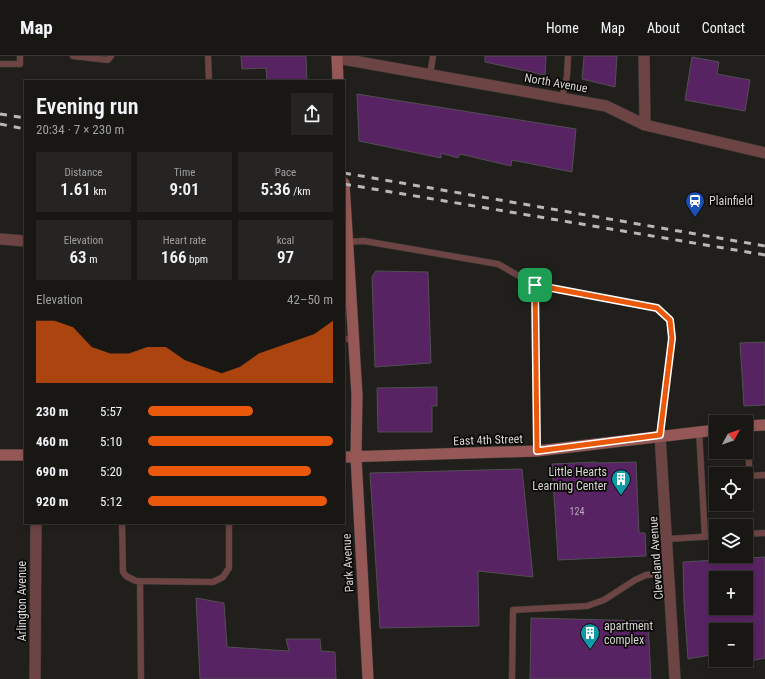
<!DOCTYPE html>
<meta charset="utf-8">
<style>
body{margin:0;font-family:"Roboto Condensed",sans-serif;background:#262422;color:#f1f3f6;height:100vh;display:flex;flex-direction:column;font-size:15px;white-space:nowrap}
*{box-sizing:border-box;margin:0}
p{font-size:13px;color:#9f9fa0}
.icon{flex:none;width:22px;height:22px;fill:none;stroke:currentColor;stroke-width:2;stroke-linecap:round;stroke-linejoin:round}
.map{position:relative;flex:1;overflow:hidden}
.drawer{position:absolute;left:24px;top:24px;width:321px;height:444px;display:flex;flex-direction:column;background:#191714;border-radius:0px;box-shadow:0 2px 6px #0003,0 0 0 1px #373634}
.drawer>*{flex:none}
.needle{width:26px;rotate:50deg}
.controls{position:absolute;left:709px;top:359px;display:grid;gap:8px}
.controls a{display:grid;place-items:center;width:44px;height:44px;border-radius:0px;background:#191714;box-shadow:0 2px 6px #0003,0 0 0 1px #373634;font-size:20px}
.pin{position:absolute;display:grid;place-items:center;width:34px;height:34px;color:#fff;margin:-17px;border-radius:8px;box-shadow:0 2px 6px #0006}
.round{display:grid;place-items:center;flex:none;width:42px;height:42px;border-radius:0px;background:#262422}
.headline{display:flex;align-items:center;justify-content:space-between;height:68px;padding:0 12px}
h1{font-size:22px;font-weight:600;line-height:30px}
.stats{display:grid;grid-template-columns:repeat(3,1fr);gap:6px;height:68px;padding:4px 12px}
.stats div{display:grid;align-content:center;border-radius:0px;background:#262422;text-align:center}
.stats b{font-size:17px;font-weight:600}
.stats small{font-size:11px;font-weight:400}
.stats p{font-size:11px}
.chart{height:112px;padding:8px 12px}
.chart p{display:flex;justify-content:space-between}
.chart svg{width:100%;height:72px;margin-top:4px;fill:#ea580c;opacity:.7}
ul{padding:0 12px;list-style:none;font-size:13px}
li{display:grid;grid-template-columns:64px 48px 1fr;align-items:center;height:30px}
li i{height:10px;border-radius:5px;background:#ea580c}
header{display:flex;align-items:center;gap:24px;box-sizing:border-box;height:56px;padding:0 20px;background:#191714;border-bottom:1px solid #373634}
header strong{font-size:19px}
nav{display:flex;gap:22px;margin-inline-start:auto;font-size:14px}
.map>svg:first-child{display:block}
</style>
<header>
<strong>Map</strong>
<nav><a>Home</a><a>Map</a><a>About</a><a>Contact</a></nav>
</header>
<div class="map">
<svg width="765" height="623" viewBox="0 0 765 623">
<rect width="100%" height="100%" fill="#211f1b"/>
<!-- building -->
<path fill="#582362" stroke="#524f53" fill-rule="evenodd" d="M 241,0 L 306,0 L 307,25 L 267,25 L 266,12 L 242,13 Z
M 485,0 L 546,0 L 545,19 L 485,6 Z
M 584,0 L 617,0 L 615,31 L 582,23 Z
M 692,1 L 719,6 L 717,18 L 750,24 L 745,55 L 685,44 Z
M 357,38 L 576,73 L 572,116 L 512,104 L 511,110 L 460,98 L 458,102 L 441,97 L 441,102 L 359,85 Z
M 376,215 L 428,216 L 431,307 L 375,311 L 372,221 Z
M 765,286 L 765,349 L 744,350 L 740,287 Z
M 437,331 L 437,350 L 432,350 L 432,376 L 378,376 L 377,332 Z
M 596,406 L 596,407 L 636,406 L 639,477 L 645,477 L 646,500 L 558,504 L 552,408 Z
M 522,413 L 533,521 L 478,515 L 479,570 L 380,572 L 370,417 Z
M 765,501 L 765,602 L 746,606 L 746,574 L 716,574 L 716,598 L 688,603 L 684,547 L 683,506 ZM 716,522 L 746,522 L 746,552 L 716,552 Z
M 196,542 L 224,547 L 227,591 L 289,595 L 286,583 L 320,583 L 321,595 L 335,596 L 336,623 L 200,623 Z
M 531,562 L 648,565 L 651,623 L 530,623 Z"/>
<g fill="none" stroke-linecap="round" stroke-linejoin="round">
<defs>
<path id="service" d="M 73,0 L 108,4 L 111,0
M 208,0 L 209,25
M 0,8 L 20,8 L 20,0
M 430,19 L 433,0
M 562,42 L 567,20 L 568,0
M 346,186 L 364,185 L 498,208 L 535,229 L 657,252 L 670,264 L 672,282 L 660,379
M 535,229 L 537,395
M 344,283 L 354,283
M 746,370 L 750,420 L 765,419
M 699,375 L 705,481
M 122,467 L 123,516 L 126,520 L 136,525 L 213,526 L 223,521 L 229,512 L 229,467
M 746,478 L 765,477
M 668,483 L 716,480
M 140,525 L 141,623
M 512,623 L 513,554 L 587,550 L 604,544 L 635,524 L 646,519 L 669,516"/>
<path id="minor" d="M 644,0 L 645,69
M 337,2 L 606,50 L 645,69 L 765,97
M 0,183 L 25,185
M 660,379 L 675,623
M 35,623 L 36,467"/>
<path id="secondary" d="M 337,0 L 338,25
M 344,127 L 357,339 L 356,401 L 368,623
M 746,370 L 765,369
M 0,399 L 25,399
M 344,401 L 537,395 L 716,374"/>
</defs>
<!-- service casing -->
<use href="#service" stroke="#3a3935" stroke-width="7"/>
<!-- minor casing -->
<use href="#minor" stroke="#3a3935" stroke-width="12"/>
<!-- secondary casing -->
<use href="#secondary" stroke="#3a3935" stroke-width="12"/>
<!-- service -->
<use href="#service" stroke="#6b4443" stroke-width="6"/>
<!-- minor -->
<use href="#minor" stroke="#6b4443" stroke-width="11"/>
<!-- secondary -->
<use href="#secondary" stroke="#955856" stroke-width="11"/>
<!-- rail -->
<path stroke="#b9b8b5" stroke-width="3" stroke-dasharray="7 7" stroke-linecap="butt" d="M 0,58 L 25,62
M 0,68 L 25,73
M 344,117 L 765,190
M 344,128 L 765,199"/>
</g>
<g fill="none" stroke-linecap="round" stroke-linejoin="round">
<defs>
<path id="route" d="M 535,229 L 657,252 L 670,264 L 672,282 L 660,379 L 537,395 Z"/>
</defs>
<!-- route casing -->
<use href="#route" stroke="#fff" stroke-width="8"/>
<!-- route -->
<use href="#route" stroke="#ea580c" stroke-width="5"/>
</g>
<!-- icons -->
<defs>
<symbol id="station-pin" viewBox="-11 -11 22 30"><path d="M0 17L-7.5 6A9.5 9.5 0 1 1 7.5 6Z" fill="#1a4fb4" stroke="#0a0907"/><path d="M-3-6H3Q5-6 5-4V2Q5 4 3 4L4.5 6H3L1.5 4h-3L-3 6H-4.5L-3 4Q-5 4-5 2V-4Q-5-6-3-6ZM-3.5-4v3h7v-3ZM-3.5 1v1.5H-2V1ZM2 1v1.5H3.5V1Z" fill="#fff"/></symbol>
<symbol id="building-pin" viewBox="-11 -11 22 30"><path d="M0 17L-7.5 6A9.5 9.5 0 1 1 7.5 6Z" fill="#0f9aa8" stroke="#0a0907"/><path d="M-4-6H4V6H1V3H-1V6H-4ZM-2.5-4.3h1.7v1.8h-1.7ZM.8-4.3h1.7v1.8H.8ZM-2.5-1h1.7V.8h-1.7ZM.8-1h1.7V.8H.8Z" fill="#fff"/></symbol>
</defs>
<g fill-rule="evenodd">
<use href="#station-pin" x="684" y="134" width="22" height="30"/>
<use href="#building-pin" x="610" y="412" width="22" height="30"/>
<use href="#building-pin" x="579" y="566" width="22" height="30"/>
</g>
<g text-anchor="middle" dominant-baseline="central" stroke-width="3.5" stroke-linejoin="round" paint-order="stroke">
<!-- number labels -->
<g font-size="10" fill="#b7a9b7">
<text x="577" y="455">124</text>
</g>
<!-- street labels -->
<g font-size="12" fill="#d7d6d3" stroke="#0a0907">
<text transform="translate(556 27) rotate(10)">North Avenue</text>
<text transform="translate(488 384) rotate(-2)">East 4th Street</text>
<text transform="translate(656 502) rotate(-94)">Cleveland Avenue</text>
<text transform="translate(348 507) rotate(-93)">Park Avenue</text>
<text transform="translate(22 545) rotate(-90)">Arlington Avenue</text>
</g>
<!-- poi labels -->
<g font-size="12" fill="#d7d6d3" stroke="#0a0907" text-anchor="start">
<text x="709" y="145">Plainfield</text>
<text x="607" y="416" text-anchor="end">Little Hearts<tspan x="607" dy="14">Learning Center</tspan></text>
<text x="604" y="570">apartment<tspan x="604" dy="14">complex</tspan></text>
</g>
</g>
</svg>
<div class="controls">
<a><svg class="needle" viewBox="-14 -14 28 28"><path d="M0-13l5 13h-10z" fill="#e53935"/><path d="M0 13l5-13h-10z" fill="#9f9fa0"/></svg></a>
<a><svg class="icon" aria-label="locate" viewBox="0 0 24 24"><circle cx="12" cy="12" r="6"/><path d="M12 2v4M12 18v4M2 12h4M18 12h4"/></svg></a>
<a><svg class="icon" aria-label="layers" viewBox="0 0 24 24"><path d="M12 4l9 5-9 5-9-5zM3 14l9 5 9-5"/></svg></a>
<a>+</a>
<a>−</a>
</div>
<div class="pin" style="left:535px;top:229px;background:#1e9e55"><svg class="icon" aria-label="arrive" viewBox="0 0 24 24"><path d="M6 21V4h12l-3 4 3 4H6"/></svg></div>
<section class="drawer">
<div class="headline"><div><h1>Evening run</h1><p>20:34 · 7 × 230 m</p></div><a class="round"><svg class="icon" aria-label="share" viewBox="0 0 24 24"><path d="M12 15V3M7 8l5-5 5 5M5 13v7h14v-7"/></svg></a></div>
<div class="stats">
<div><p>Distance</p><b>1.61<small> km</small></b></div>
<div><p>Time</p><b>9:01</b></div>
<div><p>Pace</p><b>5:36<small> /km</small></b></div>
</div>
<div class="stats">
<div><p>Elevation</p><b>63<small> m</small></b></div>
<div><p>Heart rate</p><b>166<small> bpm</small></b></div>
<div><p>kcal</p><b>97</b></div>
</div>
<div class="chart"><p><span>Elevation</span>42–50 m</p>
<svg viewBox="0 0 160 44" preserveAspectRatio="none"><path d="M0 44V6L10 6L20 10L30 22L40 26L50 26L60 22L70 22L80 30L90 34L100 38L110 34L120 26L130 22L140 18L150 14L160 6V44z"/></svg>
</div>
<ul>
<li><b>230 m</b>5:57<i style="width:57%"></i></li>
<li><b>460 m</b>5:10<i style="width:100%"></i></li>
<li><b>690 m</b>5:20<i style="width:88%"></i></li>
<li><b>920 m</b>5:12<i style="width:97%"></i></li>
</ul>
</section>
</div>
